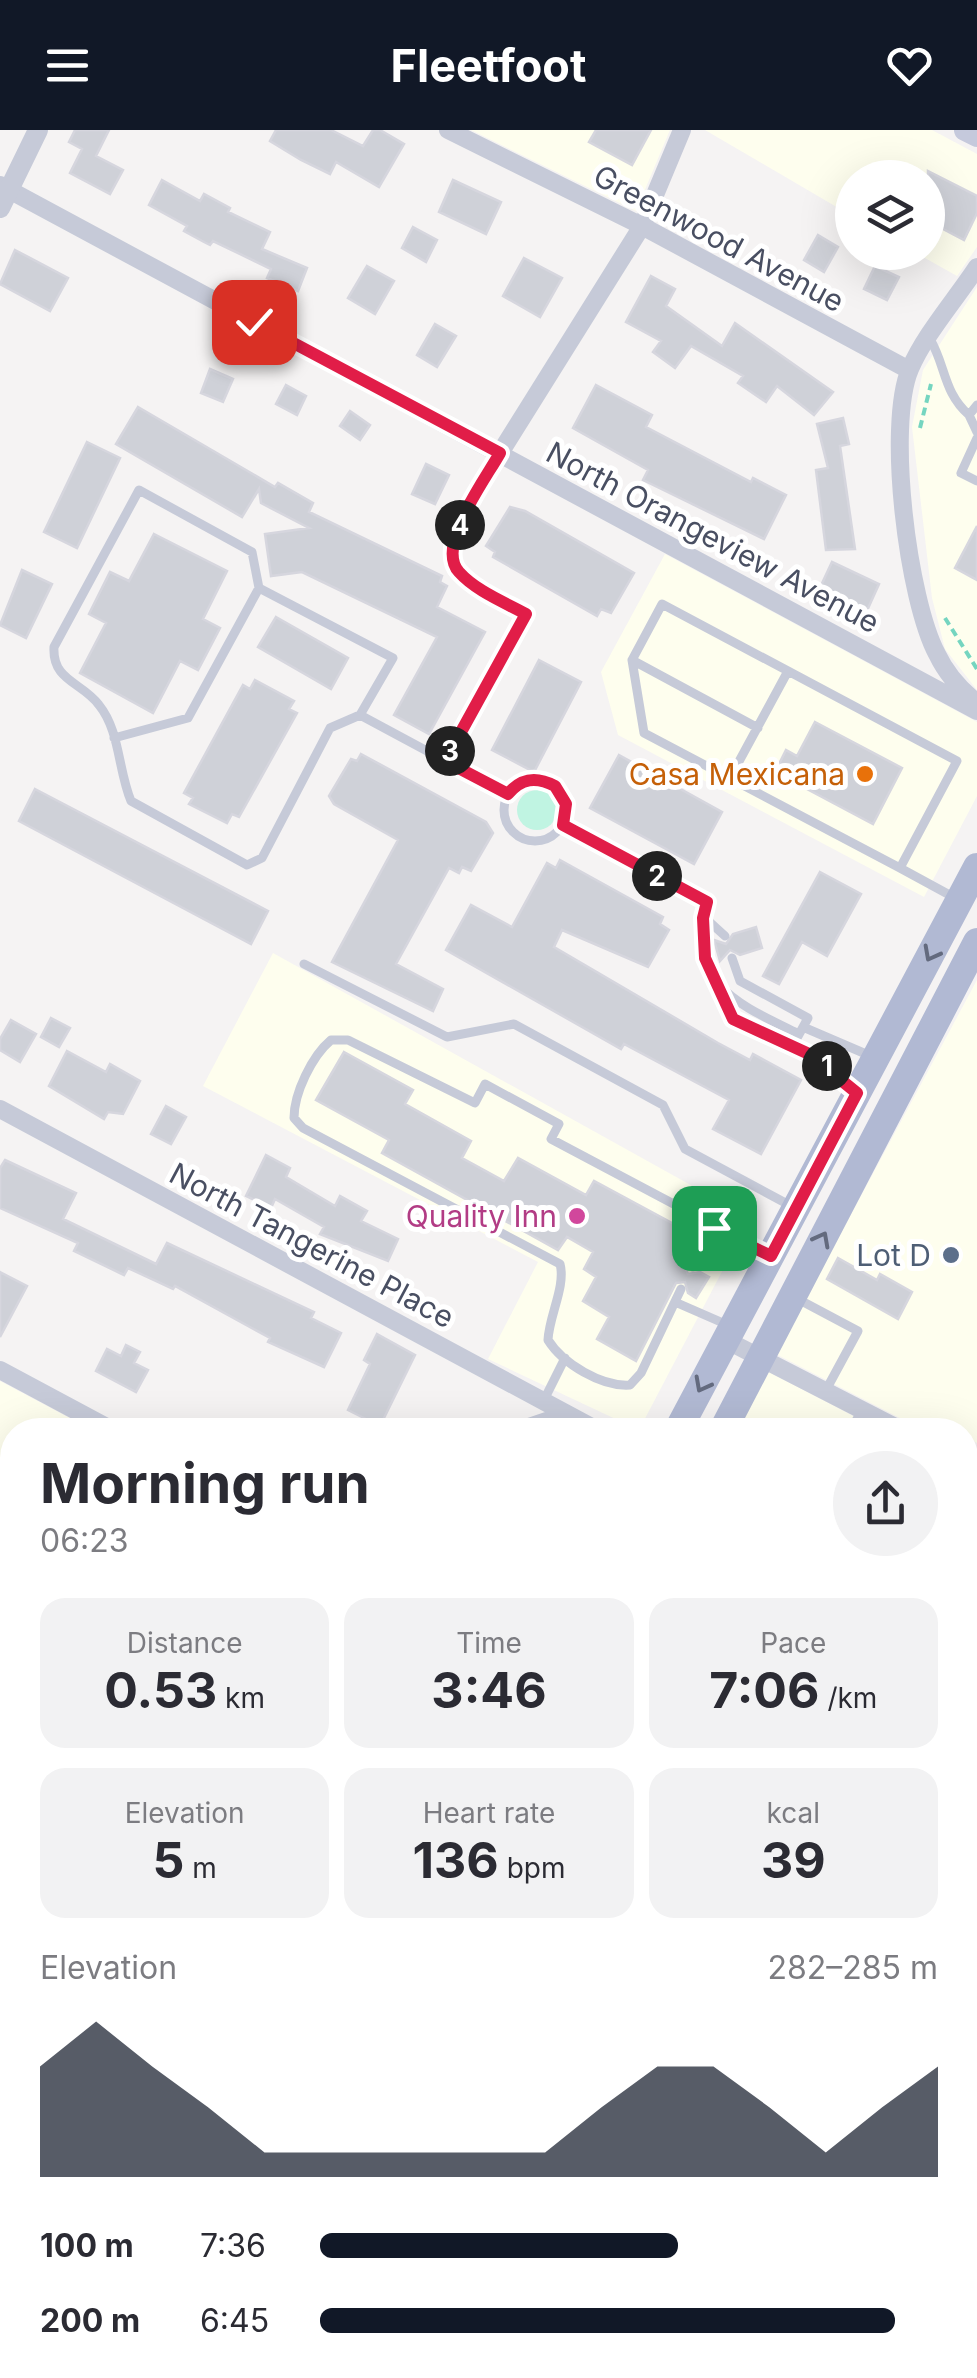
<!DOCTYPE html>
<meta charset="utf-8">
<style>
body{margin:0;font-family:Inter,sans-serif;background:#f2f2f3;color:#2b2b33;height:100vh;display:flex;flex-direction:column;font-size:38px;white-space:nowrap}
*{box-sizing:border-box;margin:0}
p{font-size:32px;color:#7c7c81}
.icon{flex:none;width:55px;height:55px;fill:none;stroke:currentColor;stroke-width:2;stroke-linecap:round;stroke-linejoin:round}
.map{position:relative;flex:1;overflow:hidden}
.details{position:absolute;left:0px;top:1288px;width:978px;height:962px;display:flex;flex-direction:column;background:#fff;border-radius:40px 40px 0 0;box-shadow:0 10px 40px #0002}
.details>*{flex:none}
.controls{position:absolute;left:835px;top:30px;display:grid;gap:20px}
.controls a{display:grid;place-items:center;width:110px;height:110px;border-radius:50%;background:#fff;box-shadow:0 10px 40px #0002;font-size:50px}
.pin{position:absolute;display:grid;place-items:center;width:85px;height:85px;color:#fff;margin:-42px;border-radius:20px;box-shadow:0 5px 15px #0006}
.km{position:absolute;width:50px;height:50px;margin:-25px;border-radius:50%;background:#222;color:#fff;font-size:28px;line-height:50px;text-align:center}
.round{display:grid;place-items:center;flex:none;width:105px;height:105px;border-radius:52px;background:#f2f2f3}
.head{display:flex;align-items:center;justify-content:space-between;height:170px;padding:0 40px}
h1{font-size:55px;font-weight:700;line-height:75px}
.figures{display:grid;grid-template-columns:repeat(3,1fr);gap:15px;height:170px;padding:10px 40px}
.figures div{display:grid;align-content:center;border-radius:25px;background:#f2f2f3;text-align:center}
.figures b{font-size:50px;font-weight:700}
.figures small{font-size:28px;font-weight:400}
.figures p{font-size:28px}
.chart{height:280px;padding:20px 40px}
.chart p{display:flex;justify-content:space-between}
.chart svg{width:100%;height:180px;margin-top:10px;fill:#111827;opacity:.7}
ul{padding:0 40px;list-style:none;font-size:32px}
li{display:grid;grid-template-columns:160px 120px 1fr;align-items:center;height:75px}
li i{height:25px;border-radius:12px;background:#111827}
header{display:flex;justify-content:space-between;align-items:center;height:130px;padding:0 40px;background:#111827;color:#fff;font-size:45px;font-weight:700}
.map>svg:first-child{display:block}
</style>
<header><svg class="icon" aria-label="menu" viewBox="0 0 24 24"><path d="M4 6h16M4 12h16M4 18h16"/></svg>Fleetfoot<svg class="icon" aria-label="heart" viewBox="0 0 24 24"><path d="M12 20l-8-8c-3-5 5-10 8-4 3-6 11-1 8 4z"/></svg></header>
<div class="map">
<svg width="977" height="2248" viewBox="0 0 977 2248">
<rect width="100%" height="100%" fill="#f5f3f3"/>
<!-- commercial -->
<path fill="#fefeee" d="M 471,0 L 670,0 L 636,81 Z
M 705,0 L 932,0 L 977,24 L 977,117 L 957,146 L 916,123 L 928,122 L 928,48 L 852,48 L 852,86 Z
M 977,157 L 977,560 L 945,519 L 932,468 L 912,297 L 923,240 Z
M 665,424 L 977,592 L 977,666 L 924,767 L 618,605 L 601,542 Z
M 273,823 L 750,1088 L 639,1300 L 488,1229 L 538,1132 L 203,956 Z
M 977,850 L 977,1313 L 965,1307 L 965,1300 L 943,1296 L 923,1300 L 776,1224 Z
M 767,1241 L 880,1300 L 736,1300 Z
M 0,1251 L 92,1300 L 12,1300 L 12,1505 L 0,1498 Z
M 12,2109 L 12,2238 L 144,2238 L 139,2248 L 0,2248 L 0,2127 Z
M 241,2238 L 351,2238 L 370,2248 L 235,2248 Z
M 392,2238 L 684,2238 L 689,2248 L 411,2248 Z"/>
<!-- green -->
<path fill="#c0f4e2" d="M517 680a20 20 0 1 1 40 0a20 20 0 1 1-40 0Z"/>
<!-- building -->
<path fill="#cfd1d8" stroke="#d6d6de" stroke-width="2.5" d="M 75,0 L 109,0 L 96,26 L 123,40 L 110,64 L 70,43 L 82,19 L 69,12 Z
M 276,0 L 331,0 L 363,16 L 373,0 L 380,0 L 404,14 L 379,57 L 336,32 L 330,44 L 301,30 L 270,11 Z
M 596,0 L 651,0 L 632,35 L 589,12 Z
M 928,41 L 977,66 L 977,83 L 964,110 L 928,91 Z
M 162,50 L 200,71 L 204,64 L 230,78 L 228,82 L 270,102 L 262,119 L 307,138 L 298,161 L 267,148 L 271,139 L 213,111 L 210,115 L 204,112 L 184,101 L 187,96 L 149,75 Z
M 453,50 L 501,72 L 486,104 L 439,82 Z
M 413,97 L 437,110 L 426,132 L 402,118 Z
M 818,105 L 838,117 L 824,142 L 804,130 Z
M 15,120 L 68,148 L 50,181 L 0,154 Z
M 524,128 L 562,148 L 540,187 L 503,166 Z
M 367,136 L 394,151 L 375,184 L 348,168 Z
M 875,136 L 899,147 L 887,170 L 864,159 Z
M 651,146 L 675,159 L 666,176 L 722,216 L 735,193 L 833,262 L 814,285 L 777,256 L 766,272 L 738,253 L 743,246 L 691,216 L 675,238 L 653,222 L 661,211 L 626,192 Z
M 435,194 L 456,206 L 437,237 L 417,225 Z
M 210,239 L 233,249 L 223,272 L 201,263 Z
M 286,255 L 306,266 L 297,285 L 276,274 Z
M 596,255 L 652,285 L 646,297 L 751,352 L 753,348 L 786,365 L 764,409 L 643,350 L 648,340 L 573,298 Z
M 138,277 L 275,357 L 278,353 L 313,373 L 309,382 L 442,446 L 440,452 L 447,456 L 437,477 L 485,502 L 429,604 L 394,585 L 437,507 L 302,442 L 271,446 L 265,404 L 309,398 L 261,373 L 259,359 L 242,387 L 116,314 Z
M 350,281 L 370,295 L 360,310 L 340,296 Z
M 843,288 L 849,314 L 840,316 L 855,419 L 826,420 L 816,340 L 828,338 L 817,294 Z
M 87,312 L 120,328 L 77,418 L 44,402 Z
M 426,334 L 449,345 L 435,374 L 412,364 Z
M 510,377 L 525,381 L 634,443 L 611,483 L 601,479 L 597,486 L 493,427 L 495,422 L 486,416 Z
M 977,396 L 977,450 L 955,438 Z
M 154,404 L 227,441 L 203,489 L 220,498 L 198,540 L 180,531 L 153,583 L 80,543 L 106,493 L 89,484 L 110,442 L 129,451 Z
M 832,432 L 879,454 L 865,485 L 818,462 Z
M 22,440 L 52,454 L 26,508 L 0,495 Z
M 276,487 L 348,528 L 331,559 L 258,517 Z
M 539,530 L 581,552 L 534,642 L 492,620 Z
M 255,550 L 294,571 L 289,579 L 297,583 L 239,687 L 232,684 L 227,693 L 189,674 L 193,668 L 184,663 L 243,555 L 250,559 Z
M 815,592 L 902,638 L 873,694 L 775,642 L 786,620 L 797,626 Z
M 361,624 L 486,692 L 493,703 L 471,741 L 462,737 L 459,743 L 449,738 L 396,834 L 443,859 L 433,881 L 332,832 L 398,710 L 334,674 L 329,666 L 351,629 L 357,631 Z
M 619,625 L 722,682 L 694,734 L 590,678 Z
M 35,659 L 268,781 L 251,814 L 19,691 Z
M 560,730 L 663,787 L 660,794 L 669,800 L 648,837 L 562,800 L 554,817 L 718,913 L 750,930 L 753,924 L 801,950 L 761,1024 L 713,999 L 729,970 L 624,914 L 621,919 L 446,820 L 471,775 L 512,797 L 547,733 L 556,738 Z
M 820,742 L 861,764 L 827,826 L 802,812 L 779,854 L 763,846 Z
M 756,797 L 762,818 L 740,825 L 730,820 L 720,831 L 714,810 L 726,814 L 733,804 Z
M 51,888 L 70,898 L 59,917 L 41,907 Z
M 11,890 L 36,904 L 20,932 L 0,920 L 0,909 Z
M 67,921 L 106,942 L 110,934 L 140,951 L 123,984 L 108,982 L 104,989 L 49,956 Z
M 344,922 L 413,960 L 405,974 L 471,1011 L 462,1028 L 504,1051 L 518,1028 L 586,1065 L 594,1051 L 696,1106 L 682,1131 L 688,1144 L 700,1142 L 709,1147 L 696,1168 L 688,1163 L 685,1152 L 676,1153 L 636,1231 L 597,1209 L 609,1187 L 583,1171 L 596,1147 L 584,1139 L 593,1122 L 567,1107 L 558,1120 L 382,1023 L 389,1010 L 316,970 Z
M 166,976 L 186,987 L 171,1014 L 151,1004 Z
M 266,1025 L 290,1038 L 286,1047 L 335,1076 L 340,1066 L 367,1081 L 361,1091 L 398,1109 L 388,1131 L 320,1104 L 324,1097 L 275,1069 L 271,1078 L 246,1066 Z
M 5,1030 L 76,1063 L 63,1089 L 156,1134 L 167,1113 L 314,1182 L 311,1188 L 341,1203 L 324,1237 L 268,1212 L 270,1208 L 175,1156 L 173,1159 L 128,1138 L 124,1145 L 74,1121 L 78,1113 L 0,1078 L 0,1038 Z
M 838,1128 L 877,1150 L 880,1144 L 912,1162 L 898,1189 L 827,1149 Z
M 0,1142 L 27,1156 L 0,1207 Z
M 377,1204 L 415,1225 L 380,1296 L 348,1280 L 370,1234 L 364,1230 Z
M 126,1215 L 140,1222 L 134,1233 L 148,1240 L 136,1262 L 96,1241 L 107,1219 L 121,1226 Z"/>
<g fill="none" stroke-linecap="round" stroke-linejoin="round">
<!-- path -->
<path stroke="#75d5c0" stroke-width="4" stroke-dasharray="8 5" stroke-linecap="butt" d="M 920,298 L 931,254
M 945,488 L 977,539"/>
<!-- service -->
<path stroke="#c6cad8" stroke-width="9" d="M 930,209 C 946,236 943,262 969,285
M 977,275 L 969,285 L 977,302
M 977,308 L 961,343 L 977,351
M 632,530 L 758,598
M 360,585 L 330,598 L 262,728 L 247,735 L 131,671 C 118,640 120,601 99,575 C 82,552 52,551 54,517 L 139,360 L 252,422 L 259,458 L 393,528 L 360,585 L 507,664
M 114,608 L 188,588 L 259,458
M 445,631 L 526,484 C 504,472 476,461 459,442 C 435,416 485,350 500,323
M 730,648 L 788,541
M504 680a31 31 0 1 1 62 0a31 31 0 1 1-62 0Z
M 563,695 L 707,773 C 685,854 738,874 799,904
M 900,738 L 644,603 L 632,530 L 662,474 L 957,631 L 900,738 L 957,769
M 703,786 L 725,806
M 732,828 L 740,851 L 808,888 L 797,908
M 304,834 L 447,907 L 514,894 L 663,975 L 685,1019 L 793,1077
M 721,863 L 733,889 L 809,923 L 853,959
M 803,897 L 873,927
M 693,1137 L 714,1098
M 681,1159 L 641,1243 L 630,1255 C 602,1257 563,1234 548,1210 C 549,1186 566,1156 560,1134 L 303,998 L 294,988 C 294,963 312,926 331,910 L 348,910 L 475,973 L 485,954 L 559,994 L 551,1009 L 768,1124
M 794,1167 L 858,1201 L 826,1260
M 675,1172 L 730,1196
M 544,1270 L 565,1228
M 745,1300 L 768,1294 L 779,1300
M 851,1300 L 862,1280
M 0,1373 L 12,1380
M 0,1426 L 12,1404
M 969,1464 L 977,1448
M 965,1907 L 977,1913
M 654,2238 L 659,2248
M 119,2248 L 121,2238
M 419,2248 L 424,2238"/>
<!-- minor -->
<path stroke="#c6cad8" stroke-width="18" d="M 448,0 L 642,96 L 909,240
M 0,55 L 977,581
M 500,323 L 642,96 L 682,0
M 975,571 C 959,558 946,543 937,524 C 908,470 886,296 910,239 C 925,204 956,169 977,137
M 0,979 L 597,1300
M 726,1210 L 901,1300
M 0,1240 L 112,1300
M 520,1300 L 567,1284
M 965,1334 L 977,1340
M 965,1763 L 977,1741
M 0,1779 L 12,1786
M 0,2040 L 12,2047
M 965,2101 L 977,2078
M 368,2238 L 390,2248
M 695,2238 L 701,2248
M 888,2238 L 907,2248"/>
<!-- tertiary -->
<path stroke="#c6cad8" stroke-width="20" d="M 0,78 L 38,0
M 0,1509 L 12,1516
M 965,2028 L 977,2035"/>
<!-- secondary -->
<path stroke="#c5c9dc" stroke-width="22" d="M 965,0 L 977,6"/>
<!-- primary -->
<path stroke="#b1b9d3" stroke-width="28" d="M 678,1300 L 977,737
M 723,1300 L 977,812
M 190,2248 L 196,2238
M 222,2248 L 228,2238"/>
</g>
<!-- one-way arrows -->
<defs><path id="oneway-chevron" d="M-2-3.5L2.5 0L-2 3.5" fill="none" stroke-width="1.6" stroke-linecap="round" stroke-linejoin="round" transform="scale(2.5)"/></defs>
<g stroke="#636a7e">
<use href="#oneway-chevron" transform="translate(931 824) rotate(118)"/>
<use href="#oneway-chevron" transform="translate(822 1109) rotate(-62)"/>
<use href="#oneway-chevron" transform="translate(702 1255) rotate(118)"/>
</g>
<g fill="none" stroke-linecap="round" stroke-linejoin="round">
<defs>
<path id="route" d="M 254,192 L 500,323 C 485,350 435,416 459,442 C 476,461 504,472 526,484 L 445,631 L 508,664 C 521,648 536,646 555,656 L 566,674 L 563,695 L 707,772 L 703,788 L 705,828 L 733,889 L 809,924 L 857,963 L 771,1126 L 714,1098"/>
</defs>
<!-- route casing -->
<use href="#route" stroke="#fff" stroke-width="20"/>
<!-- route -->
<use href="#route" stroke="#e11d48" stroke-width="12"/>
</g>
<!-- markers -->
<circle fill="#e8710a" stroke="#fff" stroke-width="4" cx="865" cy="644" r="10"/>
<circle fill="#d1479c" stroke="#fff" stroke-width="4" cx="577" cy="1086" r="10"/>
<circle fill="#5c6f8a" stroke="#fff" stroke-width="4" cx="951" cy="1125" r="10"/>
<g text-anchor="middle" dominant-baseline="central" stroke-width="10" stroke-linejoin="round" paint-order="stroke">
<!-- street labels -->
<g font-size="30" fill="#494f62" stroke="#fff">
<text transform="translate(719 108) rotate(28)">Greenwood Avenue</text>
<text transform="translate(713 407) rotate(28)">North Orangeview Avenue</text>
<text transform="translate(312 1115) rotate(28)">North Tangerine Place</text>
</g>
<!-- food labels -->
<g font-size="30" fill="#c56008" stroke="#fff" text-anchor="end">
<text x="845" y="644">Casa Mexicana</text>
</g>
<!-- hotel labels -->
<g font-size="30" fill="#b23c85" stroke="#fff" text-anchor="end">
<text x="557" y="1086">Quality Inn</text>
</g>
<!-- service labels -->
<g font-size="30" fill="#4e5e75" stroke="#fff" text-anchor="end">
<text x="931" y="1125">Lot D</text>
</g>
</g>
</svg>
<div class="controls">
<a><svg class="icon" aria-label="layers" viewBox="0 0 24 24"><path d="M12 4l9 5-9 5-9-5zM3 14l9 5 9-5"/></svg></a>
</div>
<div class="pin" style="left:714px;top:1098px;background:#1e9e55"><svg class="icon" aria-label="arrive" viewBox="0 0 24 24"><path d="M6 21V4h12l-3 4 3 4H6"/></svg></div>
<div class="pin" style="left:254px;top:192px;background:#d93025"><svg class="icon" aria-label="check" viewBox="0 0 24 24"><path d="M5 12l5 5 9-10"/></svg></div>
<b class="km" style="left:827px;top:936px">1</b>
<b class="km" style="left:657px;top:746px">2</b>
<b class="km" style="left:450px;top:621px">3</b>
<b class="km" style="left:460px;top:395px">4</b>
<section class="details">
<div class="head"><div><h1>Morning run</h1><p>06:23</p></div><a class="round"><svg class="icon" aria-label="share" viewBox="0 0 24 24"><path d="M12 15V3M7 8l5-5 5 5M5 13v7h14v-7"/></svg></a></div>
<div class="figures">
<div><p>Distance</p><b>0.53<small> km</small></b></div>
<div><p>Time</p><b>3:46</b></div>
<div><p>Pace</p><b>7:06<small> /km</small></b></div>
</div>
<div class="figures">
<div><p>Elevation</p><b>5<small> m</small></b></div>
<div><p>Heart rate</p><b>136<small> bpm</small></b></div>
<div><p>kcal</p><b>39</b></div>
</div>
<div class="chart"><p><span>Elevation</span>282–285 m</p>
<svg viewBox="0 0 160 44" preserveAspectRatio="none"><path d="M0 44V17L10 6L20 17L30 27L40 38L50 38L60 38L70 38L80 38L90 38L100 27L110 17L120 17L130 27L140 38L150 27L160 17V44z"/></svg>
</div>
<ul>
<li><b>100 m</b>7:36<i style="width:58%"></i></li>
<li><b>200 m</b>6:45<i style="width:93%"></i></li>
</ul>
</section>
</div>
